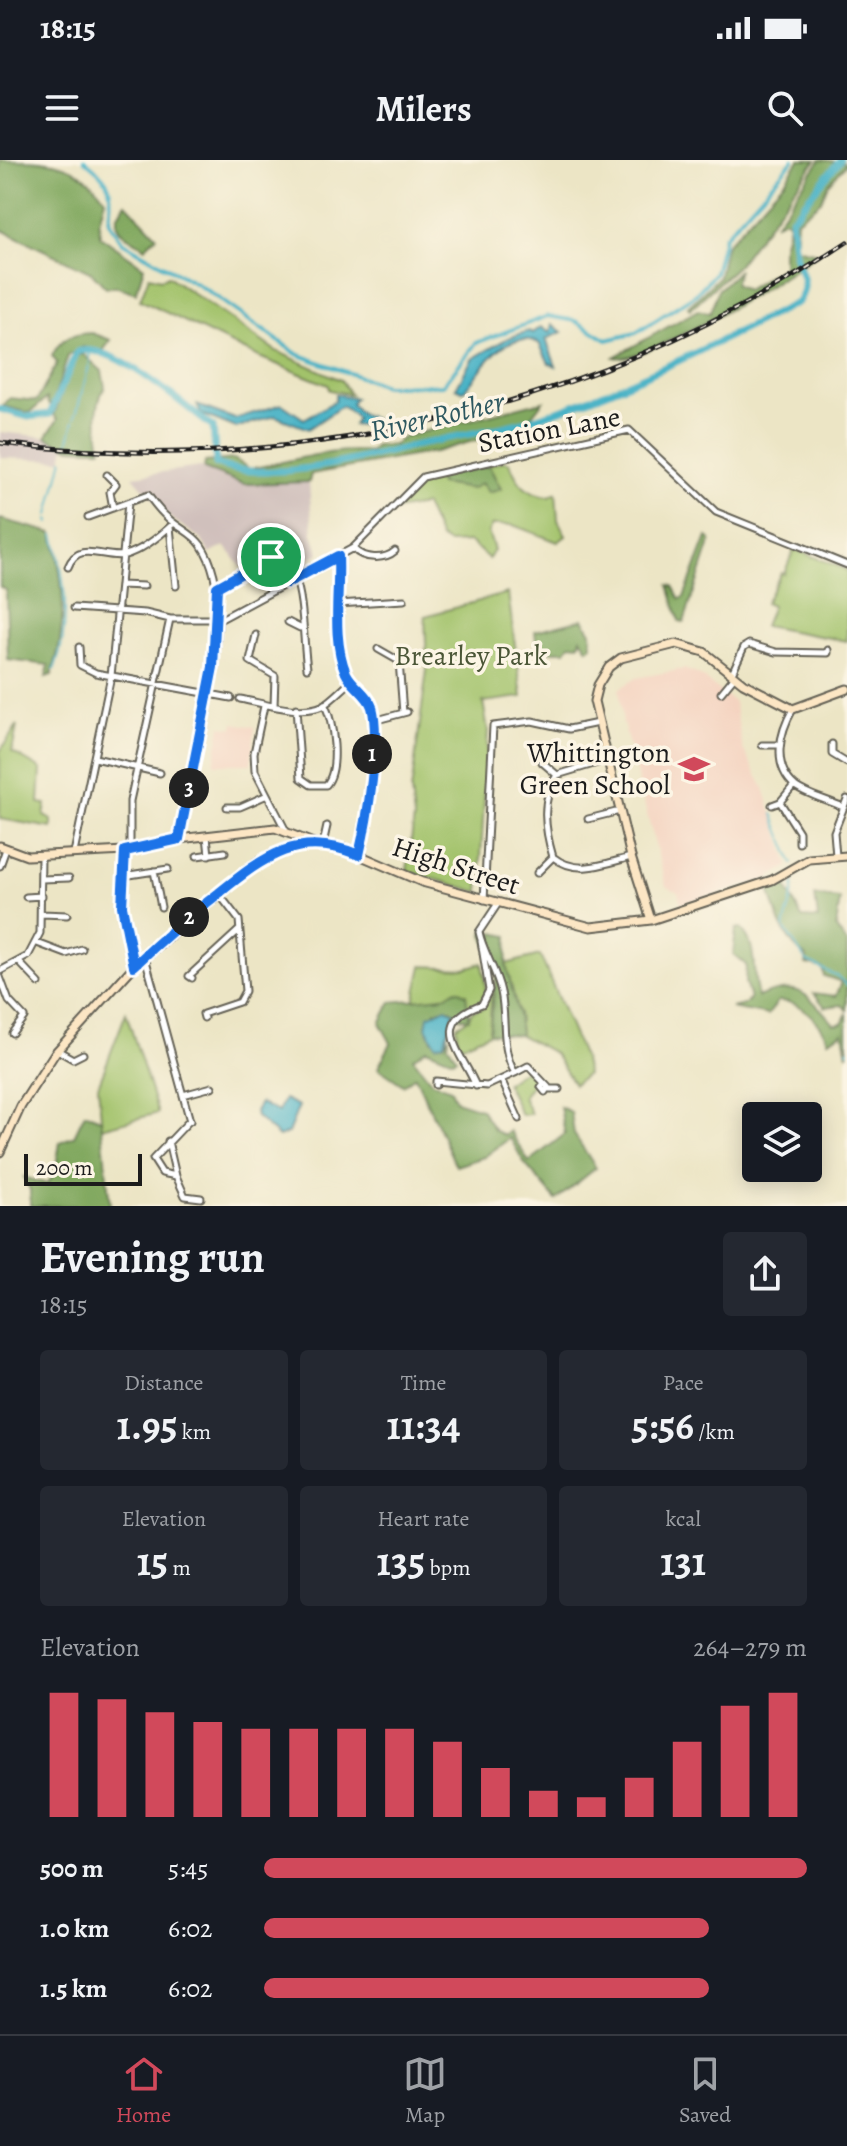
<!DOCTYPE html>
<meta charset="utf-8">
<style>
body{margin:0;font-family:Alegreya,serif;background:#242831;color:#f1f3f6;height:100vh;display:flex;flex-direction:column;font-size:30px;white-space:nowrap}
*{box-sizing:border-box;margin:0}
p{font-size:26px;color:#9ea1a6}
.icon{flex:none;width:44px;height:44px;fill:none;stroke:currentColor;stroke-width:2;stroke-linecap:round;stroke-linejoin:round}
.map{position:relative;height:1046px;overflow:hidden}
.side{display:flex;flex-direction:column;background:#171b24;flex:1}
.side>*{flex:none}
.tools{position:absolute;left:742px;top:942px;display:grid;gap:16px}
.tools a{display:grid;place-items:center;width:80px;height:80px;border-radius:8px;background:#171b24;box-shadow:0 4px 20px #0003;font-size:40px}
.scale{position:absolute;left:24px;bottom:20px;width:118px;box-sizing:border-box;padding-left:8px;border:4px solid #1c1c1c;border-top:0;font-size:22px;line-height:28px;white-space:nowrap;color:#1c1c1c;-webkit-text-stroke:6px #fcf5e5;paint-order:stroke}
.pin{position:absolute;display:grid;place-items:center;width:68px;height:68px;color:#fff;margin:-34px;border:4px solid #fff;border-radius:50%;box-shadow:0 2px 8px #0007}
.km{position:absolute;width:40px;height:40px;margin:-20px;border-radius:50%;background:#222;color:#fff;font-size:22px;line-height:40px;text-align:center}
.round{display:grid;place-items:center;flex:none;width:84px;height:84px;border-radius:8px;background:#242831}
.summary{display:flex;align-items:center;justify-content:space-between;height:136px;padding:0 40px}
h1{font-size:44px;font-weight:700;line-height:60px}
.figures{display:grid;grid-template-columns:repeat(3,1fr);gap:12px;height:136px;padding:8px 40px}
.figures div{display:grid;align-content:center;border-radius:8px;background:#242831;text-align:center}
.figures b{font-size:40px;font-weight:700}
.figures small{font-size:22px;font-weight:400}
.figures p{font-size:22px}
.chart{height:224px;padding:16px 40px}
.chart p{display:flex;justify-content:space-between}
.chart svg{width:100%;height:144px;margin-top:8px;stroke:#d1495b;stroke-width:6}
ul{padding:0 40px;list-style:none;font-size:26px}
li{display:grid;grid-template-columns:128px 96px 1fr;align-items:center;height:60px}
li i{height:20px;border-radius:10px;background:#d1495b}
.status{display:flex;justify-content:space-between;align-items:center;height:56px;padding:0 40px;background:#171b24;direction:ltr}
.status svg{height:22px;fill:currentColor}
header{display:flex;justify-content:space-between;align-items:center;height:104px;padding:0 40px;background:#171b24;font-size:36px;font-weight:700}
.dock{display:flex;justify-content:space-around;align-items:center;height:112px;border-top:2px solid #363941;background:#171b24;font-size:22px;color:#9ea1a6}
.dock a{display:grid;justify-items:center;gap:4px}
.dock .active{color:#d1495b}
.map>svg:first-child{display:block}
</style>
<div class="status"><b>18:15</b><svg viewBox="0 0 49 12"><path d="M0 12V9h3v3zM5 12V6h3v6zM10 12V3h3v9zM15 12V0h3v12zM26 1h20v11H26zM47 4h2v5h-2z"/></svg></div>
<header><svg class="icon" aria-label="menu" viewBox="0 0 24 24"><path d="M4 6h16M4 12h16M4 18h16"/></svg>Milers<svg class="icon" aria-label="search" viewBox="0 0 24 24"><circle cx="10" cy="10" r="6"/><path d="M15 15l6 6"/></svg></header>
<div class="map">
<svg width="847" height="1046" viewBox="0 0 847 1046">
<rect width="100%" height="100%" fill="#fcf5e5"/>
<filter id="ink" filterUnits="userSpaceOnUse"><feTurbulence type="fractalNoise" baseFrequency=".0125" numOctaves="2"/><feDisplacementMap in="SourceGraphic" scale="16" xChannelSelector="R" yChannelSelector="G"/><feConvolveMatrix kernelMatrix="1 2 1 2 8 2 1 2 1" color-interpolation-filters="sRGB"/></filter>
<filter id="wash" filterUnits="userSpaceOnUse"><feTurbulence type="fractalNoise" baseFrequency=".006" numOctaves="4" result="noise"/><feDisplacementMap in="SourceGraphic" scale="32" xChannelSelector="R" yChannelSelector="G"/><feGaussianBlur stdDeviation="1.8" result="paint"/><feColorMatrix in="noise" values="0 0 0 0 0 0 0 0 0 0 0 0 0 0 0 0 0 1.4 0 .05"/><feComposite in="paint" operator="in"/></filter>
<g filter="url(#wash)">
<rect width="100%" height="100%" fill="#ece5c5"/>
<!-- built -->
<path fill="#f4d3c0" d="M 684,509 L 699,515 L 734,542 L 743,589 L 764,628 L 789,706 L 767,719 L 681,744 L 678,732 L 666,726 L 623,563 L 619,529 L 636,518 Z
M 234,563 L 255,567 L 251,604 L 214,604 L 221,566 L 233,568 Z"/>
<!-- industrial -->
<path fill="#d0c0bc" d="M 0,272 L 46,277 L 65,287 L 62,300 L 0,298 Z
M 201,307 L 244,324 L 309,322 L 313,374 L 319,393 L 308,399 L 313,406 L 289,419 L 272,391 L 243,409 L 225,386 L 210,394 L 201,379 L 169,357 L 133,316 Z"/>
<!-- green -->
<path fill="#a2c26a" stroke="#5f6f43" stroke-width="2" d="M 149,116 L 161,119 L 168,116 L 276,191 L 341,220 L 350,234 L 329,230 L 328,225 L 259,197 L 140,140 Z
M 504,301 L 510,303 C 517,323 527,335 549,337 L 556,333 L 558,360 L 566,376 L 558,382 L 513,365 L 492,365 L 488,372 L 494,390 L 489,399 L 470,382 L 448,383 L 440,378 L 425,345 L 395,350 L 424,321 Z
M 794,389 L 847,410 L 847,481 L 764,466 L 772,446 L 765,443 L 781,413 L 784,414 Z
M 508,433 L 522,537 L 483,542 L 488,570 L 479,732 L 407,711 L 414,658 L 411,631 L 427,510 L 425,456 Z
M 17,566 L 12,592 L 41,609 L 39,643 L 46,644 L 44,656 L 52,660 L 52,668 L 0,659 L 0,591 Z
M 540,795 L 584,900 L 587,914 L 574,924 L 554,893 L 520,875 L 518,854 L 506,804 Z
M 482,803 L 486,830 L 480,843 L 465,848 L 466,835 L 414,841 L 422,806 L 465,808 Z
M 492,829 L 489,873 L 460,886 L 459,891 L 456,866 L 468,859 L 472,851 L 483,848 Z
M 126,853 L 158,953 L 102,968 L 98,926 Z
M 527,908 L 536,918 L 523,937 L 531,954 L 521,955 L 506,923 Z"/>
<!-- forest -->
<path fill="#81a85e" stroke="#4e623d" stroke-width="2" d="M 0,0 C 47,0 79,0 105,39 L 99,62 L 100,76 L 144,107 L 136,133 L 115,126 L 106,128 L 92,113 L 0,69 Z
M 799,0 L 816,0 L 737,106 L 690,149 L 688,147 L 719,117 L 725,86 L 786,19 Z
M 820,0 L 847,3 L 828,24 L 821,41 L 797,60 L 795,88 L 818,93 C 792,115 642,205 614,197 L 698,150 L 710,153 L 718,130 L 739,110 L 734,124 L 746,130 L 783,107 L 783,86 L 789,64 L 785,59 L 776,63 Z
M 126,43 L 157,76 L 145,88 C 124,73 104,70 126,43 Z
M 92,173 L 111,180 L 102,192 L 83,187 L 68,196 L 52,245 L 48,244 L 47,238 L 30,253 L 3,246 L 10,238 L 37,241 L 57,203 L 52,196 C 61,177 73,174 92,173 Z
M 83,194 L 102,211 L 105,227 C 93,245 98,269 101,289 L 69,288 L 46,277 L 58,259 L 54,255 L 75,196 Z
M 543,241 L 523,267 L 435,292 L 311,314 L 309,322 L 244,324 L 204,309 L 205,302 L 234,299 L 250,309 C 288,302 332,287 370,292 L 375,286 L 393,285 L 404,277 Z
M 489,306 L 501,329 L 489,333 L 481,323 L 472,329 L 440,324 L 438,317 Z
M 0,359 L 53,373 C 64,427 68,461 52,515 L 46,517 L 49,505 L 8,500 L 6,430 L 0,427 Z
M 707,377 L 711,380 L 684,462 L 679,461 L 669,425 L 673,426 L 680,439 L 684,437 Z
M 583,459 L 591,472 L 592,486 L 588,489 L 581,478 L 579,485 L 570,484 L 566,491 L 537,491 L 535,471 Z
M 783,721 L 802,758 L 818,759 L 815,736 L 840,739 L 836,768 L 847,783 L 847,850 L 842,845 L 825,847 L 814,833 L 836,836 L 842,822 L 824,816 L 822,808 L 806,804 L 807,797 C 783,782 776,752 768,726 Z
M 740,768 C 759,784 751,813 758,837 C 799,819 808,835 834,864 L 842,863 L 847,853 L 847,895 L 843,872 L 828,880 C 819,860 800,840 778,841 L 768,855 L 731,848 L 744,845 L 750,839 L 745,823 L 746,805 L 733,794 L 736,769 Z
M 484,771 L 508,776 L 506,804 L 518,854 L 520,875 L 489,873 L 497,808 L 483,775 Z
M 456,830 L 466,834 L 469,859 L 458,857 L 451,849 L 435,851 L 426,867 L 432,880 L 444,884 L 449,876 L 448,885 L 457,898 L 453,900 L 426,889 L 413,898 L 432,922 L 451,929 L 456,941 L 481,949 L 495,971 L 505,975 L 510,971 L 529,1002 L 565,974 L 560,947 L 571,952 L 574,974 L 596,1008 L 556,1040 L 525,1004 L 510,978 L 484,997 L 456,1006 L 415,916 L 403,925 L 378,908 L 391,883 L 380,863 L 391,842 L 443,837 Z
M 85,953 L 101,959 L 110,1046 L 30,1046 L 30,1030 L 24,1017 L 47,1024 L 55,1013 L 60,982 L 74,976 Z"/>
<!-- water -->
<path fill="#48b2c6" stroke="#326771" stroke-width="2" d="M 552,164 L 562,172 L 546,179 L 556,206 L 549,203 L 539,183 C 502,166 482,213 463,231 L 456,228 L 472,199 L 508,178 L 529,171 L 533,173 L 541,167 L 550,173 Z
M 335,234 L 355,238 L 351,244 L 361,254 L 377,260 L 375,264 L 353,265 L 357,258 L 342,246 L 308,269 L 275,256 L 236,268 L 201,254 L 197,245 L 235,259 L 282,244 L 304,259 L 335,241 Z
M 446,848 L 454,852 L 444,883 L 436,885 L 426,867 L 428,856 Z
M 284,939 L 299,946 L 288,973 L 279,977 L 256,957 L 255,951 L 260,943 L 278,952 Z"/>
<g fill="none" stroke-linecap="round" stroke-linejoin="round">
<!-- stream -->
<path stroke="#48b2c6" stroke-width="2" d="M 77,251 L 90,202 L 89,190
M 75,258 L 76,253
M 68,284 L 74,261
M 49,355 L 63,299
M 49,359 L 50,363
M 54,374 C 65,420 72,465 54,510
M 773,654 L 793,704
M 794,711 C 796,731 788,749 784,768 L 806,801 L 837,816 L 847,825
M 847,890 L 847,891"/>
<!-- canal -->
<path stroke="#48b2c6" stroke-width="4" d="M 84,0 C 113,23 112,26 109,62 L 122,82 L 205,129 L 297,194 L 384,226 L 443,225 L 476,183 L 548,156 L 576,161 L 607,180 L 636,173 L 695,135 L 715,113 L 724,77 L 793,0"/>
<!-- river -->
<path stroke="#48b2c6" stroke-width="7" d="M 0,249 L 28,257 L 50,254 L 77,192 C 111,179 184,247 213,267 L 216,304 C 266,324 361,299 413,286 C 461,274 508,269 555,252 C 639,222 719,182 798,142 C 810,124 802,117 796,98 C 793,86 793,71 791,59 L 840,0"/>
</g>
</g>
<g filter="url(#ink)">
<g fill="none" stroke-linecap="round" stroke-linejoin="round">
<defs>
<path id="street" d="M 107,315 L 116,324 L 110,332 L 113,348
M 88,357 L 148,335 C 154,343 160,352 168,358 C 178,368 193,373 201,385 C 247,451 187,603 179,679
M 170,367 L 176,426
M 353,388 C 363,400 385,400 395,391
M 338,396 C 340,433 331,477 346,513 C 352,526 367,534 372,547 C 381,579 367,662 359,695
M 68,407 C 79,379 104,400 125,395 C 141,391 162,374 174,363
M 295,418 C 304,439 303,482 307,508
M 120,425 L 144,426
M 217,427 L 271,397 L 287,423
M 337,444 L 404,440
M 74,448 L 145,453 L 170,459 L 221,459 L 353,388 L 423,317 L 629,270 L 716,352 L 847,405
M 288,462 L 300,468
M 256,475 L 250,501 L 275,516 L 274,546
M 79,487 L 80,505 L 96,513 L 231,538
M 378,489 L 399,501 L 403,553
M 732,513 L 744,487 L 749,484 L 776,492 L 828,493 L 828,490
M 721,533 L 735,516
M 240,539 C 263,543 299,556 322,546 C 333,540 342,529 352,521
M 264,546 L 254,593 L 255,611 L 286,671
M 296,548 L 301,618 L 311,625 L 326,625 C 340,610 334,560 324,544
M 793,549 C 780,572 771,605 795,626 C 807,635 828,640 843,647
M 373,561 L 407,552
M 832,584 L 832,594 L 847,603
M 762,585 L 778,585
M 95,598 L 160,613
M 607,600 L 557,615 C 540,639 545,670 553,697 C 577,716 604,704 631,697
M 542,602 L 557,615
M 780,642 L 799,672 L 799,683
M 772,645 L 780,642 L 794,625
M 227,647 L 240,647 L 265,636
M 588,659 L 620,651
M 207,676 L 209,695
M 323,684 L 327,666
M 130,690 L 130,641 L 170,459
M 125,691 L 122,746 L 134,806
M 74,693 L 111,516 L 128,343
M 197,696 L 225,692
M 836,696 L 834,672 L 847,639
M 0,706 L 6,689
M 154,711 L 161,747
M 537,713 L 553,697
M 123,716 L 168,709
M 42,719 L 69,718
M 26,737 L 42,736
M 484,740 L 493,566 L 532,561 L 569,569 L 598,563
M 42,754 L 67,755
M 37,783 L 66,794 L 82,789
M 145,797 L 190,961
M 20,803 L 39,823
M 0,811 L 28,796 L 40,773 L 41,696
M 0,817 L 9,841 L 24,857 L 12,873
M 192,818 L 189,816 L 238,771
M 204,858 L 203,854 L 239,842 L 245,831 L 239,760 L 219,734
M 57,890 L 73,899 L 83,894
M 515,913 L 528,906 L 548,927 L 545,932 L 541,927 L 544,923
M 502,921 L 519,959
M 436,925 L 436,921 L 487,926 L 515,913 C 500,889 507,859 501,832 C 497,811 483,792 479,772 L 497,745
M 476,926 C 463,894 427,863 482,844 L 489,830 L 481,781
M 548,929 L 559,929
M 183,935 L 212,927
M 190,960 L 153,999 L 162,1013 L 176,1016 L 185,1036 L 201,1038
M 168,981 L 176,1016"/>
<path id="secondary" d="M 0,686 L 27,696 L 125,691 L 179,679 L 275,668 L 316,684 L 345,689 L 422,722 L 591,767 L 651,760 L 772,720 L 809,699 L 847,696
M 651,760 L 631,697 L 594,541 L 598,525 L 609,507 L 621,498 L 676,484 L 704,492 L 743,523 L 793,549 L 847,529
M 0,992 L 21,946 L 55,893 L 134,806 L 256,703 L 285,689 L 314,685"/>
</defs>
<!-- street casing -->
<use href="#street" stroke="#656257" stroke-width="9"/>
<!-- secondary casing -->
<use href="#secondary" stroke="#656257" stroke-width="11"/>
<!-- street -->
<use href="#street" stroke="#fff" stroke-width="5"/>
<!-- secondary -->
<use href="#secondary" stroke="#fce6c4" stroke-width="7"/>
<defs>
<path id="rail" d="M 0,283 C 298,319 598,250 847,82"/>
</defs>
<!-- rail casing -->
<use href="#rail" stroke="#1c1c1c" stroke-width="5"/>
<!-- rail -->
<use href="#rail" stroke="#fcf5e5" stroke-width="2" stroke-dasharray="6" stroke-linecap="butt"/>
</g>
</g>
<g fill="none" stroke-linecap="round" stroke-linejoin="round" filter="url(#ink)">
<defs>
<path id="route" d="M 338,396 C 340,433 331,477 346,513 C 352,526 368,534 372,547 C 381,580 367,661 359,695 C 299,670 265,696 219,733 C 189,756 161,780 134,806 L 122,746 L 125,691 L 179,679 L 213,507 L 217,427 L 271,397 L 287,423 Z"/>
</defs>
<!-- route casing -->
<use href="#route" stroke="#fff" stroke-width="16"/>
<!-- route -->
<use href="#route" stroke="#1a73e8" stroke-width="10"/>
</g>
<!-- icons -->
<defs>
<symbol id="school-bare" viewBox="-9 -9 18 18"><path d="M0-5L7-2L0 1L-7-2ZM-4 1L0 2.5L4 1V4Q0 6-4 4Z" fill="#d1495b" stroke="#fcf5e5" stroke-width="2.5" paint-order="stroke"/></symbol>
</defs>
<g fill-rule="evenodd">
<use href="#school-bare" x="672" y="587" width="44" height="44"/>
</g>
<g text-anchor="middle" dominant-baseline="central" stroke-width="7" stroke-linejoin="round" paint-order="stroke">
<!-- street labels -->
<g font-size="28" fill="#1c1c1c" stroke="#fcf5e5">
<text transform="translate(549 270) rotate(-11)">Station Lane</text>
<text transform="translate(456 706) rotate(18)">High Street</text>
</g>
<!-- park labels -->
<g font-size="28" fill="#4b5637" stroke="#fcf5e5">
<text x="471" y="496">Brearley Park</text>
</g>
<!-- poi labels -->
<g font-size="28" fill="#1c1c1c" stroke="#fcf5e5" text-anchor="end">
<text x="670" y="593">Whittington<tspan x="670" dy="32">Green School</tspan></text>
</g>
<!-- water labels -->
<g font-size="30" font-style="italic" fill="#2e5860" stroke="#fcf5e5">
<text transform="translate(437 256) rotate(-13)">River Rother</text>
</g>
</g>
</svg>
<div class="tools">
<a><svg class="icon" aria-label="layers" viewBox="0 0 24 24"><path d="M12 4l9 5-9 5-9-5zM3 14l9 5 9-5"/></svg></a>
</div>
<div class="scale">200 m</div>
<div class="pin" style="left:271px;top:397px;background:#1e9e55"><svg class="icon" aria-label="arrive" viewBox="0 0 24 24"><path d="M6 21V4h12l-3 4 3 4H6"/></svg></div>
<b class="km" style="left:372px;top:594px">1</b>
<b class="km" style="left:189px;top:757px">2</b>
<b class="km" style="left:189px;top:628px">3</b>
</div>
<section class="side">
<div class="summary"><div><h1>Evening run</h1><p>18:15</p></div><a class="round"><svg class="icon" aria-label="share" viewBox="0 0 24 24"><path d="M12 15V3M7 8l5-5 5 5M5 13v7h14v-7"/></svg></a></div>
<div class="figures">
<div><p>Distance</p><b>1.95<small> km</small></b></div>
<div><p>Time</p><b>11:34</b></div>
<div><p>Pace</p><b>5:56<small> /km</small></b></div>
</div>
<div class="figures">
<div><p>Elevation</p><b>15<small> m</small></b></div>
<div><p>Heart rate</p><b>135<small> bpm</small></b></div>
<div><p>kcal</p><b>131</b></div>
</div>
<div class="chart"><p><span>Elevation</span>264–279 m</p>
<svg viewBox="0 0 160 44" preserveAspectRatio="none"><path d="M5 44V6M15 44V8M25 44V12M35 44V15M45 44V17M55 44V17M65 44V17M75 44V17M85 44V21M95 44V29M105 44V36M115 44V38M125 44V32M135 44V21M145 44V10M155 44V6"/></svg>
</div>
<ul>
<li><b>500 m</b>5:45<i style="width:100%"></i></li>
<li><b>1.0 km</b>6:02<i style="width:82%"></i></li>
<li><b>1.5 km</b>6:02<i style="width:82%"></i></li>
</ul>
</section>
<nav class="dock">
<a class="active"><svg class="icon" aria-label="home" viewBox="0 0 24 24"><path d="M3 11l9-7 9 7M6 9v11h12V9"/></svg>Home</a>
<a><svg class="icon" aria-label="map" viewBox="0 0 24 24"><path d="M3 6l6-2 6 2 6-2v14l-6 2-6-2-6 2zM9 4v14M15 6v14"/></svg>Map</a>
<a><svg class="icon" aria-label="saved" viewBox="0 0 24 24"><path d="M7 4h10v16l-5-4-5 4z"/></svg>Saved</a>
</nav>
